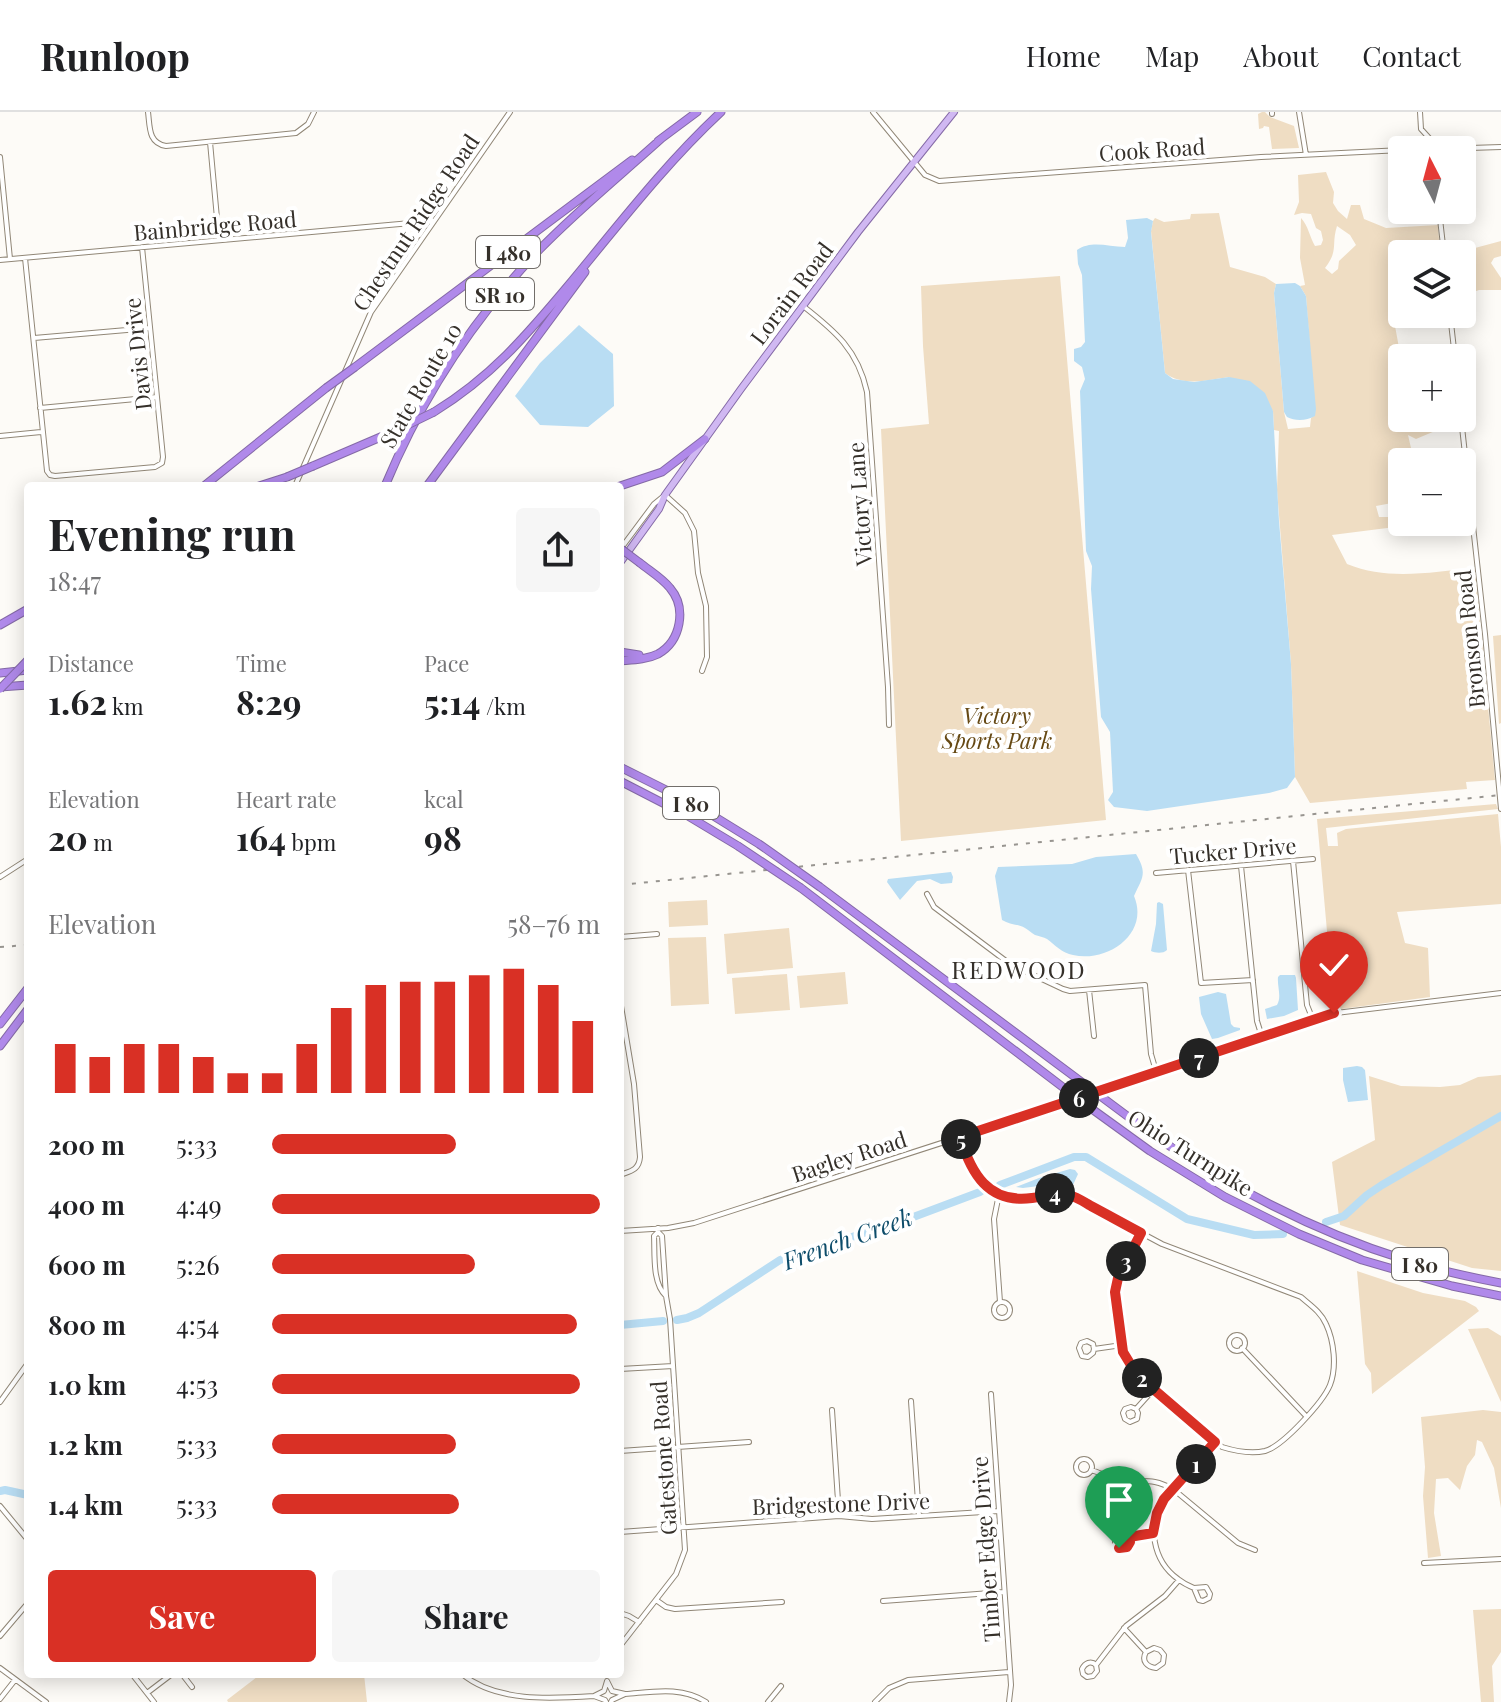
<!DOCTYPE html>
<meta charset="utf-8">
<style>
body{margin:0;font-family:"Playfair Display",serif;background:#f6f6f6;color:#202124;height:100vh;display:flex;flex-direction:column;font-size:30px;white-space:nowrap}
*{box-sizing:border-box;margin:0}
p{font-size:26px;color:#757577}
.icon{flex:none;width:44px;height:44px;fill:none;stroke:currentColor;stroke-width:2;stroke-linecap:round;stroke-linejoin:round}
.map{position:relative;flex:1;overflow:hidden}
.sheet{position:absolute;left:24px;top:370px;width:600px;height:1196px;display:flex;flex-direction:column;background:#fff;border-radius:8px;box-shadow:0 4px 20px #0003}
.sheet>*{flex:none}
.needle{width:52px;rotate:354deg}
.controls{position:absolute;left:1388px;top:24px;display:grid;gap:16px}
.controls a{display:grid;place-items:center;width:88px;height:88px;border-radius:8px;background:#fff;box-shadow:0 4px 20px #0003;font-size:40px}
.pin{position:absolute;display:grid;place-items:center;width:68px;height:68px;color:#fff;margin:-82px -34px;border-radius:50% 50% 50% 0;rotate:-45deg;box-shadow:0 0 8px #0007}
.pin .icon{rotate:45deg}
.km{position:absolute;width:40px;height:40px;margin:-20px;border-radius:50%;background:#222;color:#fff;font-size:22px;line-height:40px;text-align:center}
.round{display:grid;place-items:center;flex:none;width:84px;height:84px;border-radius:8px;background:#f6f6f6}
.overview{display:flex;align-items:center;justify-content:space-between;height:136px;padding:0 24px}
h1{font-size:44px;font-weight:700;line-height:60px}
.metrics{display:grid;grid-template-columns:repeat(3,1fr);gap:12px;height:136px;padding:8px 24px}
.metrics div{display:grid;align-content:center}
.metrics b{font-size:34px;font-weight:700}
.metrics small{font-size:22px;font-weight:400}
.metrics p{font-size:22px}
.chart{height:224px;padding:16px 24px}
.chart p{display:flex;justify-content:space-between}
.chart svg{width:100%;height:144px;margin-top:8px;stroke:#d93025;stroke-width:6}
.action{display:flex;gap:16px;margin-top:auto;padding:16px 24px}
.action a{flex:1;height:92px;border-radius:8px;background:#d93025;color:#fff;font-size:32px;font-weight:700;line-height:92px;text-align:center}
.action a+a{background:#f6f6f6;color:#202124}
ul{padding:0 24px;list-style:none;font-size:26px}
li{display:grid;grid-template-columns:128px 96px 1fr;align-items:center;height:60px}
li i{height:20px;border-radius:10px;background:#d93025}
header{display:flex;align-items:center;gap:48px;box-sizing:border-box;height:112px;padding:0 40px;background:#fff;border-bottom:2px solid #e0e0e0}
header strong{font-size:38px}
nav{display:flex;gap:44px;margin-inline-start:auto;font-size:28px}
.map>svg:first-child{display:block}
</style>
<header>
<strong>Runloop</strong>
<nav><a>Home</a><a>Map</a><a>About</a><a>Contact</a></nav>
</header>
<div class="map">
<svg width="1501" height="1590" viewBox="0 0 1501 1590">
<rect width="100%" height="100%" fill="#fdfbf7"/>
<!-- green -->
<path fill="#efddc3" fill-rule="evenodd" d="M 1262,0 L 1265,0 L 1270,5 L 1294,14 L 1299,36 L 1272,37 L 1269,15 L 1264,14 L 1263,16 L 1259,17 L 1258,2 Z
M 1326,60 L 1334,80 L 1333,91 L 1338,99 L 1347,107 L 1351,93 L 1360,93 L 1364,107 L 1386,116 L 1438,113 L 1440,142 L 1402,142 L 1402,177 L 1396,178 L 1395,200 L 1402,200 L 1402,202 L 1448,202 L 1449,209 L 1395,214 L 1402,252 L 1402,306 L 1423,306 L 1424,313 L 1431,313 L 1442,309 L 1443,306 L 1456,306 L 1457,320 L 1435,319 L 1416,327 L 1408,323 L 1411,336 L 1458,337 L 1461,349 L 1402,350 L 1402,373 L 1396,378 L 1392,391 L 1376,394 L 1379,405 L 1395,405 L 1402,409 L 1403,414 L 1332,423 L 1347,452 C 1388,469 1431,460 1475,456 L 1495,668 L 1466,670 L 1467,677 L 1310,691 L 1295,665 L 1291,552 L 1277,378 L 1279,319 L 1274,318 L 1273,299 L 1229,265 C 1208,268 1183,275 1165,261 L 1151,119 L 1153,109 L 1155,106 L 1164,110 L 1190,107 L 1191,102 L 1219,101 L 1230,155 L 1265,165 L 1276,172 L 1274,181 L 1284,300 L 1288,317 L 1310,315 L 1311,306 L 1315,303 L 1306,184 L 1300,174 L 1305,173 L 1300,146 L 1301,106 C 1308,113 1310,126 1315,134 L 1321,133 L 1323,128 L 1321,119 L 1316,116 L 1311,102 L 1302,101 L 1294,103 L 1299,90 L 1298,63 ZM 1337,114 L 1350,123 L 1356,133 L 1339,149 L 1338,157 L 1332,162 L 1325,156 C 1339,138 1331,133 1337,114 Z
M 1501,129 L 1501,144 L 1494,146 L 1491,151 L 1501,166 L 1501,178 L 1479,178 L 1462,184 L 1462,142 L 1450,142 L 1450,138 L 1475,136 Z
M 1060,164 L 1106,708 L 901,729 L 881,317 L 929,312 L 923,234 L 921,174 Z
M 1501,523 L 1501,611 L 1499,612 L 1493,524 Z
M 1496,692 L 1498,697 L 1326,716 L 1328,734 L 1338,734 L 1337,721 L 1346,717 L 1498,702 L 1501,735 L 1501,792 L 1397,800 L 1405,831 L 1428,836 L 1430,885 L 1334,898 L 1317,707 Z
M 707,788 L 708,813 L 669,815 L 668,790 Z
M 789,816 L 793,856 L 727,862 L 724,822 Z
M 706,825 L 709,892 L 671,894 L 668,826 Z
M 845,860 L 848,892 L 800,896 L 797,864 Z
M 787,862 L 790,898 L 735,902 L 732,866 Z
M 1501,963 L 1501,1159 L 1472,1156 L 1340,1113 L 1332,1050 L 1375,1028 L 1369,964 L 1401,974 L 1440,975 L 1460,973 L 1478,965 Z
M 1357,1159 L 1423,1181 L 1465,1189 L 1476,1195 L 1479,1199 L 1372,1282 L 1371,1261 L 1365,1252 Z
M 1488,1216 L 1501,1224 L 1501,1290 L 1468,1217 Z
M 1483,1298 L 1501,1300 L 1501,1396 L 1494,1356 L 1482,1330 L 1477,1328 L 1475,1343 L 1467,1354 L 1460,1378 L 1448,1366 L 1436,1367 L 1434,1401 L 1441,1444 L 1428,1446 L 1423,1384 L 1425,1355 L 1421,1305 Z
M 1501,1497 L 1501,1540 L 1492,1554 L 1494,1590 L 1481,1590 L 1473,1498 Z
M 261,1562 L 364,1562 L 367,1590 L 228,1590 L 227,1588 Z"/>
<!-- water -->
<path fill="#b9ddf3" d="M 1147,106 L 1153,109 L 1151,120 L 1165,261 L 1173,267 L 1194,270 L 1229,265 L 1250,269 L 1265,281 L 1273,299 L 1279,409 L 1291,552 L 1295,665 L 1287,676 L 1269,681 L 1147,699 L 1114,695 L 1108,688 L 1113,680 L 1110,620 L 1101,605 L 1091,477 L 1092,454 L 1086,439 L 1080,279 L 1085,267 L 1082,255 L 1074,249 L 1074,237 L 1081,235 L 1085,230 L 1082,163 L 1078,152 L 1077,138 C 1092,128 1108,135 1125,135 L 1128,126 L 1126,108 Z
M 1295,171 L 1300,174 L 1306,184 L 1316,297 L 1315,304 C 1306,309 1295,309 1287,305 L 1284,300 L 1274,181 L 1276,172 Z
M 579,213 L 613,242 L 614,294 L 588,315 L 540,313 L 515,284 L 540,251 Z
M 1136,742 C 1148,762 1142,766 1134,784 C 1150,822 1107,851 1073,843 C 1062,841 1055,833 1047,827 C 1044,825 1038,824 1035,823 C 1031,821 1029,818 1025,816 C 1018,812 1010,813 1002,808 L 995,764 L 998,755 L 1072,752 L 1096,745 Z
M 951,760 L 953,765 L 952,771 L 941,772 L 930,767 L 917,769 L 900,788 L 887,770 L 888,767 Z
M 1159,790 L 1163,792 L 1167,838 C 1163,842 1155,841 1151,839 L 1156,812 L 1157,791 Z
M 1280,863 L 1295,863 L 1296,866 L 1298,898 L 1284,904 L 1267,907 L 1265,897 L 1277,893 C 1282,885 1277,874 1278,865 Z
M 1218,880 L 1226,882 L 1231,912 L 1234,915 L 1240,916 L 1240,918 L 1218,926 L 1212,927 L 1201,902 L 1199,885 Z
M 1357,954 L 1362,955 L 1365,958 L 1368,988 L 1348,990 L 1343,968 L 1343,956 Z
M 1070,1057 L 1075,1058 L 1078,1062 L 1073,1073 L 1055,1072 L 1023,1076 L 1016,1075 L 1039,1066 Z"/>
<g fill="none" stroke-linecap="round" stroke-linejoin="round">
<!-- river -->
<path stroke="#b9ddf3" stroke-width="8" d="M 1000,1073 L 1074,1045 L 1086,1045 L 1187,1107 L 1254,1123 L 1283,1122
M 1326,1110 L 1344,1104 L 1367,1083 L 1382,1073 L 1501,1004
M 677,1208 L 687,1206 L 699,1201 L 780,1148 L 908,1107 L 980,1080
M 620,1213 L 663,1209
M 0,1379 L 5,1378 L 28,1383"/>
<defs>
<path id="minor" d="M 148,0 C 150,15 148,31 166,34 L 296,21 L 308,12 L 314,0
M 873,0 L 925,63 L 939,69 L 1261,45 L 1402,38
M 1272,0 L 1272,2
M 1299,0 L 1306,43
M 1420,0 L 1421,17 L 1431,28 L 1433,36
M 210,30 L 219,128
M 1407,38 L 1501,35
M 0,45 L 10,147
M 1439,98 L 1444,142
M 25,146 L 47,359 L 50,363 L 55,364 L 155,355 L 162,351 L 163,345 L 142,135
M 0,148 L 433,109
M 803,194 C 835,219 858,238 867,280 L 888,575 L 889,613
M 1450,202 L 1455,246
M 34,226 L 150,216
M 40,296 L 157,285
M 1461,306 L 1485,522 L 1501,697
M 0,324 L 41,320
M 295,374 L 371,200 L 510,0
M 622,435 L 654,392 L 665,383 L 685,401 L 694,419 L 698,461 L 706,494 L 707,545 L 702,559
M 1293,749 L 1307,893 L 1313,908
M 1241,754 L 1257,909 L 1262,925
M 1188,758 L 1201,871 L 1253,868
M 1156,761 L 1313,747
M 0,765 L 28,747
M 927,782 L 934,795 L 1010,852 L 1063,877 L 1070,879 L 1145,873 L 1151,942 L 1156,959
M 620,825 L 657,822
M 1089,878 L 1094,924
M 620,888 L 634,972 L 640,1045 C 639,1058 631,1059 620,1063
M 1112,975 L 1336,901 L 1501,881
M 960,1025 L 968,1049 L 975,1064 L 1004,1084 L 1013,1087 L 1033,1086 L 1049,1081 L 1072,1084 L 1162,1132 L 1301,1185 C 1310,1193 1321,1200 1326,1212 C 1334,1229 1337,1255 1330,1273 C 1323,1290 1283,1334 1265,1339 C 1252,1342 1235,1339 1222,1335 L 1132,1257 L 1123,1240 L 1115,1180 L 1118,1166 L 1141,1121
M 999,1082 L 994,1107 L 1000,1190
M 620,1119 L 668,1116 L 694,1111 L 1062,992
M 658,1120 L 654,1124 C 655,1143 652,1171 666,1184
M994 1198a8 8 0 1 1 16 0a8 8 0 1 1-16 0Z
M1229 1231a8 8 0 1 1 16 0a8 8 0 1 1-16 0Z
M 1242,1236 L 1306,1304
M 1094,1237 L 1093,1232 L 1087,1229 L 1081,1231 L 1079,1236 L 1082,1244 L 1088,1245 L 1093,1241 L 1094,1237 L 1122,1233
M 620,1257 L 673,1254
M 991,1282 L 1011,1573 L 1009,1590
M 911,1289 L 919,1404
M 0,1290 L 28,1251
M 1136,1297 L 1131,1295 L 1125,1297 L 1123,1301 L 1125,1307 L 1130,1310 L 1137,1307 L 1138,1301 L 1136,1297 L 1154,1277
M 832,1298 L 839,1404
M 620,1339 L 749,1330
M1076 1355a8 8 0 1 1 16 0a8 8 0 1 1-16 0Z
M 1091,1358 C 1101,1361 1112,1367 1122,1368 C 1144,1371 1151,1365 1173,1377 L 1238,1431 L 1255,1438
M 0,1394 L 28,1428
M 620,1420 L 839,1404 L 872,1407 L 999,1399
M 1129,1425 L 1126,1422 L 1119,1422 L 1115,1427 L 1115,1433 L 1119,1436 L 1125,1436 L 1129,1432 L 1129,1425 L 1153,1421
M 1424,1451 L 1501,1447
M 1194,1476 L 1206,1475 L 1210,1482 L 1209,1486 L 1203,1489 L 1199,1488 L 1194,1476 C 1189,1474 1183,1471 1178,1467 C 1153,1449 1146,1413 1164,1387 C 1178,1367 1198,1349 1215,1330
M 656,1488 L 666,1495 L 675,1497 L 782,1490
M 883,1489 L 1004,1480
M 620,1501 L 629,1504 L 639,1510
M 1124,1516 L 1146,1540 C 1141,1549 1147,1555 1156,1556 L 1163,1551 L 1164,1543 L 1160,1538 L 1154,1536 L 1146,1540
M 0,1524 L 28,1491
M 620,1534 L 676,1462 L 685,1438 L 670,1207 L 666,1184 L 662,1124 L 658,1120 L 658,1116
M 1096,1553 L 1097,1559 L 1093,1564 L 1087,1565 L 1083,1562 L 1082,1557 C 1085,1551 1091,1548 1096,1553 L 1126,1514 L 1165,1484 L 1179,1468
M 0,1556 L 46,1590
M 132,1562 L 154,1590
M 182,1562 L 192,1575
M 462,1562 C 496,1590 549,1587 594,1584
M 147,1581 L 172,1562
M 625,1582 C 653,1580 681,1574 706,1590
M 0,1587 L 15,1568
M 606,1590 L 605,1588 L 594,1584 L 604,1579 L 607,1569 L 612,1579 L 625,1582 L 612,1588 L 611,1590
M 768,1590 L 781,1574
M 875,1590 L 889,1576 L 908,1568 L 1009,1560"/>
<path id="major" d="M 620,451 L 659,397 L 665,383 L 741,277 L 858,120 L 954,0"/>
<path id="highway" d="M 658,29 L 697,0
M 355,255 L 632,48
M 434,300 C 491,265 525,225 567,175 C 617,115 664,53 721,0
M 313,354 L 397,318
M 204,374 L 326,276
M 259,374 L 287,365
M 385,374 C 421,287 474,206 539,138 C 578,98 621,63 662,26
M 427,374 L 585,160
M 620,374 L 662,360 L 705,327
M 0,513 L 28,497
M 620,540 L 639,543
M 620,549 C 632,548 646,548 658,542 C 681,529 687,496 670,476 C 662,466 650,459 640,451
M 0,561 L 28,558
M 0,575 L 28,573
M 620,655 L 694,692 L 759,732
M 620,669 L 688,704 L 738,734
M 820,775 L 1150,1021 C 1228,1074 1315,1120 1406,1148 C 1437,1158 1469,1165 1501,1171
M 801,776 L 1085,992 L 1150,1039 L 1225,1085 L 1299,1122 L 1362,1148 L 1452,1174 L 1501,1184
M 0,912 L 28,876
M 0,934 L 28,897"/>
</defs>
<!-- minor casing -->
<use href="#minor" stroke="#918777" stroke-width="6"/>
<!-- major casing -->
<use href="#major" stroke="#856aa7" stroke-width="8"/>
<!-- highway casing -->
<use href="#highway" stroke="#856aa7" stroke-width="9"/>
<!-- minor -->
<use href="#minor" stroke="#fff" stroke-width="4"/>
<!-- major -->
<use href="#major" stroke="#d0b8f2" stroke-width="6"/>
<!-- highway -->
<use href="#highway" stroke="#b089ea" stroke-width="7"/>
<!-- rail -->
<path stroke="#989590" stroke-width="2" stroke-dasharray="4 8" stroke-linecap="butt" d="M 620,773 L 1501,683
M 0,835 L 28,833"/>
<defs>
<path id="minor-bridge" d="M 1062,992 L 1112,975"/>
<path id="highway-bridge" d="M 326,276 L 355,255
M 397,318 L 434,300
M 287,365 L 313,354
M 620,436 L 640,451
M 0,577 L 28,548
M 759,732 L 820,775
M 738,734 L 801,776"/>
</defs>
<!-- minor-bridge casing -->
<use href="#minor-bridge" stroke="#918777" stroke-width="6" stroke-linecap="butt"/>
<!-- highway-bridge casing -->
<use href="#highway-bridge" stroke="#856aa7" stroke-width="9" stroke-linecap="butt"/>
<!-- minor-bridge -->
<use href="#minor-bridge" stroke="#fff" stroke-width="4"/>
<!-- highway-bridge -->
<use href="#highway-bridge" stroke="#b089ea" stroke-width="7"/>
</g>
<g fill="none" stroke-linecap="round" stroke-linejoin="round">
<defs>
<path id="route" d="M 1119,1436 L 1127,1435 L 1130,1430 L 1129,1425 L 1153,1421 L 1157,1401 L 1164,1387 L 1215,1330 L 1137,1263 L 1123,1240 L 1115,1180 L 1118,1166 L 1141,1121 C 1124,1112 1108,1103 1091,1094 C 1084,1090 1077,1085 1069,1083 C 1055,1080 1046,1084 1032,1086 C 988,1092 971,1061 960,1025 L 1334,901"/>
</defs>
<!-- route casing -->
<use href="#route" stroke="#fff" stroke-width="16"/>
<!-- route -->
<use href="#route" stroke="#d93025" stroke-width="10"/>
</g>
<g text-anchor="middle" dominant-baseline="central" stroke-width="8" stroke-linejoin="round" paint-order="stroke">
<!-- shield labels -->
<g fill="#fff" stroke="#726e6a" stroke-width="2">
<rect x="476" y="124" width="64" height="32" rx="6"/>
<rect x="466" y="166" width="68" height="32" rx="6"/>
<rect x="663" y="675" width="56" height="32" rx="6"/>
<rect x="1392" y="1136" width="56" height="32" rx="6"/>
</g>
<g font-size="20" font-weight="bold" fill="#35302a">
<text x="508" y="140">I 480</text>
<text x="500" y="182">SR 10</text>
<text x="691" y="691">I 80</text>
<text x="1420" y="1152">I 80</text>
</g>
<!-- street labels -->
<g font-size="22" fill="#35302a" stroke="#fff">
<text transform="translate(1152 37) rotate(-4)">Cook Road</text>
<text transform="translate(415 110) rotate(-56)">Chestnut Ridge Road</text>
<text transform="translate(215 113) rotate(-5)">Bainbridge Road</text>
<text transform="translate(791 181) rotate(-53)">Lorain Road</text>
<text transform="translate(137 242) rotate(-96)">Davis Drive</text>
<text transform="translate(420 273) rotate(-60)">State Route 10</text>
<text transform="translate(859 392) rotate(-94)">Victory Lane</text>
<text transform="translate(1469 527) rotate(-96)">Bronson Road</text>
<text transform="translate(1233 738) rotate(-5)">Tucker Drive</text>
<text transform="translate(1191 1040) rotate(32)">Ohio Turnpike</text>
<text transform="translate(849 1044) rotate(-18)">Bagley Road</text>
<text transform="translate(663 1346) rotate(-94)">Gatestone Road</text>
<text transform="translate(841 1391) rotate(-2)">Bridgestone Drive</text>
<text transform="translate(985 1437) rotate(-94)">Timber Edge Drive</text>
</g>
<!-- park labels -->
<g font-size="22" font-style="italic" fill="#664914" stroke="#fff">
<text x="997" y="603">Victory<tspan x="997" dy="25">Sports Park</tspan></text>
</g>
<!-- neighbourhood labels -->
<g font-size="24" letter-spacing="2" fill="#35302a" stroke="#fff">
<text x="1019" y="857">REDWOOD</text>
</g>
<!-- water labels -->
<g font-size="24" font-style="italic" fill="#0d4c6a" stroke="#fff">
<text transform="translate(847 1126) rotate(-20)">French Creek</text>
</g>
</g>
</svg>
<div class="controls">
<a><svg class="needle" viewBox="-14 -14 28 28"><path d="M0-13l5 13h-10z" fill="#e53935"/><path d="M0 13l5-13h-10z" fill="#757577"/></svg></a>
<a><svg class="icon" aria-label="layers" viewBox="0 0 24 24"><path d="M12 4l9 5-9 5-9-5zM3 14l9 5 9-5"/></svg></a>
<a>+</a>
<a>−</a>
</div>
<div class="pin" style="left:1119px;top:1436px;background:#1e9e55"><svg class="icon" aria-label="arrive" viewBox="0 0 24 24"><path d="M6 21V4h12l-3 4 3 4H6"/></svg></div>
<div class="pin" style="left:1334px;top:901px;background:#d93025"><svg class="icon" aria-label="check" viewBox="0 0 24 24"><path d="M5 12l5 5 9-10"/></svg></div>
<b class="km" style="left:1196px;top:1352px">1</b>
<b class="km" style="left:1142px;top:1266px">2</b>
<b class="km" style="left:1126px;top:1149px">3</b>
<b class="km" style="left:1055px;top:1081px">4</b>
<b class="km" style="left:961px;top:1027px">5</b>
<b class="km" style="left:1079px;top:986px">6</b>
<b class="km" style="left:1199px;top:946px">7</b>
<section class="sheet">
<div class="overview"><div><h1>Evening run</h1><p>18:47</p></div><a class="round"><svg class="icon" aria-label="share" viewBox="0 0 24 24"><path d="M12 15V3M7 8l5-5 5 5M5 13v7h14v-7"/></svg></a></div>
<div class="metrics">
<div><p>Distance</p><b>1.62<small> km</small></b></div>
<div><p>Time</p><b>8:29</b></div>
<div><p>Pace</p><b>5:14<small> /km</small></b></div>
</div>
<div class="metrics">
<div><p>Elevation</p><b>20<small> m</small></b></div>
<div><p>Heart rate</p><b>164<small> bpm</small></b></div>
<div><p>kcal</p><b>98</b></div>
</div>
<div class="chart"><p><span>Elevation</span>58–76 m</p>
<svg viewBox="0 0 160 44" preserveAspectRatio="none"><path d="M5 44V29M15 44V33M25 44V29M35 44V29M45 44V33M55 44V38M65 44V38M75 44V29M85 44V18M95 44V11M105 44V10M115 44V10M125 44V8M135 44V6M145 44V11M155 44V22"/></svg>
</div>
<ul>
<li><b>200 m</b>5:33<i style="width:56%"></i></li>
<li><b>400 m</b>4:49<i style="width:100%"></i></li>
<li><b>600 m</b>5:26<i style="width:62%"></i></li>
<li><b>800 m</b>4:54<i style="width:93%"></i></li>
<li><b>1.0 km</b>4:53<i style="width:94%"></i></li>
<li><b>1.2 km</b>5:33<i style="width:56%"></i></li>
<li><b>1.4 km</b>5:33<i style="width:57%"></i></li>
</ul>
<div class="action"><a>Save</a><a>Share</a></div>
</section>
</div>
